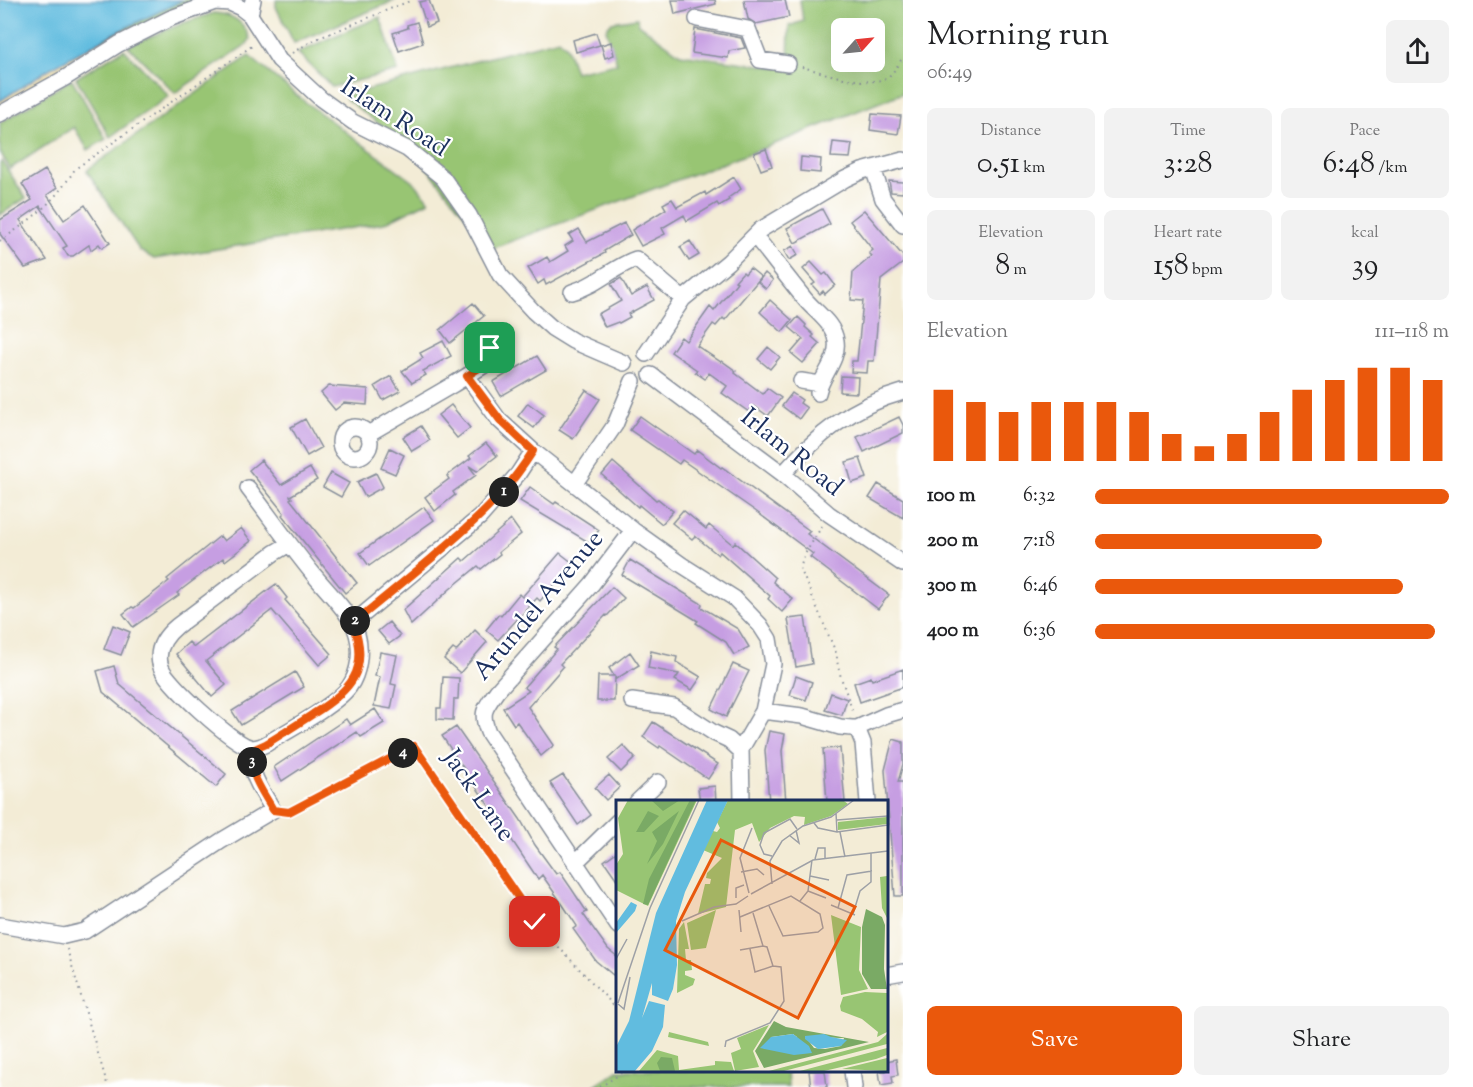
<!DOCTYPE html>
<meta charset="utf-8">
<style>
body{margin:0;font-family:"Sorts Mill Goudy",serif;background:#f2f2f2;color:#202124;height:100vh;display:flex;flex-direction:column;font-size:22px;white-space:nowrap}
*{box-sizing:border-box;margin:0}
p{font-size:20px;color:#757577}
.icon{flex:none;width:33px;height:33px;fill:none;stroke:currentColor;stroke-width:2;stroke-linecap:round;stroke-linejoin:round}
.map{position:relative;flex:1;overflow:hidden}
.drawer{display:flex;flex-direction:column;background:#fff;width:570px}
.drawer>*{flex:none}
.needle{width:39px;rotate:63deg}
.fabs{position:absolute;left:831px;top:18px;display:grid;gap:12px}
.fabs a{display:grid;place-items:center;width:54px;height:54px;border-radius:9px;background:#fff;box-shadow:0 6px 24px #0002;font-size:30px}
.pin{position:absolute;display:grid;place-items:center;width:51px;height:51px;color:#fff;margin:-26px;border-radius:12px;box-shadow:0 3px 9px #0006}
.km{position:absolute;width:30px;height:30px;margin:-15px;border-radius:50%;background:#222;color:#fff;font-size:16px;line-height:30px;text-align:center}
.round{display:grid;place-items:center;flex:none;width:63px;height:63px;border-radius:9px;background:#f2f2f2}
.headline{display:flex;align-items:center;justify-content:space-between;height:102px;padding:0 24px}
h1{font-size:33px;font-weight:600;line-height:45px}
.metrics{display:grid;grid-template-columns:repeat(3,1fr);gap:9px;height:102px;padding:6px 24px}
.metrics div{display:grid;align-content:center;border-radius:9px;background:#f2f2f2;text-align:center}
.metrics b{font-size:30px;font-weight:600}
.metrics small{font-size:16px;font-weight:400}
.metrics p{font-size:16px}
.chart{height:168px;padding:12px 24px}
.chart p{display:flex;justify-content:space-between}
.chart svg{width:100%;height:108px;margin-top:6px;stroke:#ea580c;stroke-width:6}
.action{display:flex;gap:12px;margin-top:auto;padding:12px 24px}
.action a{flex:1;height:69px;border-radius:9px;background:#ea580c;color:#fff;font-size:24px;font-weight:600;line-height:69px;text-align:center}
.action a+a{background:#f2f2f2;color:#202124}
ul{padding:0 24px;list-style:none;font-size:20px}
li{display:grid;grid-template-columns:96px 72px 1fr;align-items:center;height:45px}
li i{height:15px;border-radius:8px;background:#ea580c}
main{display:flex;flex:1;min-height:0}
.map>svg:first-child{display:block}
</style>
<main>
<div class="map">
<svg width="903" height="1087" viewBox="0 0 903 1087">
<rect width="100%" height="100%" fill="#fff"/>
<filter id="ink" filterUnits="userSpaceOnUse"><feTurbulence type="fractalNoise" baseFrequency=".0167" numOctaves="2"/><feDisplacementMap in="SourceGraphic" scale="12" xChannelSelector="R" yChannelSelector="G"/><feConvolveMatrix kernelMatrix="1 2 1 2 8 2 1 2 1" color-interpolation-filters="sRGB"/></filter>
<filter id="wash" filterUnits="userSpaceOnUse"><feTurbulence type="fractalNoise" baseFrequency=".008" numOctaves="4" result="noise"/><feDisplacementMap in="SourceGraphic" scale="24" xChannelSelector="R" yChannelSelector="G"/><feGaussianBlur stdDeviation="1.35" result="paint"/><feColorMatrix in="noise" values="0 0 0 0 0 0 0 0 0 0 0 0 0 0 0 0 0 1.4 0 .05"/><feComposite in="paint" operator="in"/></filter>
<g filter="url(#wash)">
<rect width="100%" height="100%" fill="#f3ecd6"/>
<!-- green -->
<path fill="#98c573" stroke="#5a7a68" stroke-width="1.5" fill-rule="evenodd" d="M 183,0 L 195,0 L 106,46 L 101,41 Z
M 276,0 L 396,0 L 294,43 L 276,7 Z
M 800,0 L 903,0 L 903,93 L 767,147 L 485,251 L 470,221 L 412,149 L 346,99 L 347,95 L 559,39 L 566,46 L 575,72 L 617,63 L 606,29 L 612,22 L 637,18 L 639,24 L 680,54 L 788,69 L 789,26 L 803,21 ZM 842,28 L 874,28 L 874,62 L 842,62 Z
M 214,13 C 232,14 244,21 250,39 L 247,44 L 175,93 L 128,46 L 183,23 Z
M 380,17 L 398,71 L 332,87 L 298,53 L 325,40 Z
M 124,49 L 169,96 L 110,137 L 76,78 Z
M 249,56 L 304,101 L 415,183 L 429,201 L 384,223 L 154,259 L 140,251 L 87,171 L 91,167 Z
M 72,79 L 106,139 L 88,150 L 74,127 L 10,169 L 0,152 L 0,123 Z
M 2,161 L 26,198 L 0,215 L 0,163 Z
M 618,1070 L 787,1071 L 788,1087 L 592,1087 Z"/>
<!-- sand -->
<path fill="#eeda9e" stroke="#84847e" stroke-width="1.5" d="M 101,41 L 106,46 L 0,108 L 0,101 L 49,69 Z"/>
<!-- water -->
<path fill="#61bcdf" stroke="#3e769e" stroke-width="1.5" d="M 0,0 L 183,0 L 113,34 L 49,69 L 0,101 Z"/>
<g id="blocks">
<!-- building -->
<path fill="#c69ee2" d="M 429,0 L 437,23 L 427,27 L 419,2 Z
M 672,0 L 715,0 L 716,4 L 675,14 Z
M 744,0 L 785,0 L 789,17 L 756,24 L 748,19 Z
M 417,22 L 423,43 L 399,51 L 393,33 L 408,28 L 407,25 Z
M 695,29 L 741,38 L 745,48 L 729,51 L 728,58 L 692,53 Z
M 596,33 L 600,45 L 576,52 L 573,40 Z
M 611,42 L 614,55 L 605,58 L 601,45 Z
M 872,114 L 901,116 L 898,134 L 870,130 Z
M 833,142 L 852,144 L 850,158 L 831,157 Z
M 766,149 L 772,166 L 761,170 L 754,153 Z
M 801,157 L 821,159 L 820,173 L 800,171 Z
M 45,170 L 57,188 L 47,195 L 64,220 L 85,205 L 110,243 L 102,248 L 99,244 L 91,250 L 89,245 L 73,256 L 68,256 L 63,248 L 67,246 L 40,206 L 20,220 L 47,260 L 25,268 L 0,234 L 0,220 L 32,200 L 22,184 Z
M 734,177 L 741,189 L 728,198 L 729,200 L 719,206 L 717,203 L 687,221 L 684,215 L 662,228 L 665,234 L 641,246 L 632,230 L 666,209 L 663,204 L 672,199 L 677,207 L 705,192 L 706,195 Z
M 889,181 L 903,182 L 903,193 L 891,192 Z
M 822,209 L 830,224 L 795,243 L 787,228 Z
M 864,210 L 903,256 L 903,263 L 881,280 L 874,361 L 868,361 L 867,373 L 851,372 L 852,361 L 857,361 L 863,301 L 851,300 L 853,272 L 872,256 L 869,253 L 873,250 L 850,221 Z
M 624,223 L 631,235 L 604,251 L 605,253 L 546,285 L 544,280 L 538,284 L 528,268 L 547,257 L 550,262 L 568,251 L 565,246 L 573,241 L 569,235 L 579,229 L 587,242 Z
M 690,241 L 699,255 L 689,261 L 680,247 Z
M 793,246 L 798,255 L 789,260 L 784,251 Z
M 811,262 L 823,275 L 826,273 L 835,285 L 825,294 L 823,291 L 820,294 L 812,285 L 815,283 L 803,269 Z
M 750,268 L 761,277 L 725,320 L 723,318 L 716,326 L 713,324 L 697,346 L 721,362 L 722,361 L 736,371 L 735,373 L 763,394 L 767,388 L 781,398 L 768,416 L 754,406 L 749,412 L 722,393 L 727,386 L 709,373 L 705,379 L 695,372 L 697,370 L 671,352 L 681,337 L 686,341 L 710,307 L 714,311 L 737,282 L 735,281 L 743,272 L 745,274 Z
M 765,273 L 773,280 L 766,289 L 758,282 Z
M 621,278 L 631,296 L 647,287 L 654,300 L 628,314 L 630,317 L 619,323 L 618,322 L 605,327 L 598,314 L 621,301 L 611,284 Z
M 770,300 L 792,320 L 782,332 L 760,312 Z
M 473,303 L 484,316 L 450,343 L 440,330 Z
M 798,317 L 806,325 L 805,327 L 814,335 L 812,337 L 820,344 L 803,363 L 791,353 L 803,339 L 789,327 Z
M 443,341 L 451,356 L 423,371 L 426,375 L 412,383 L 402,371 L 423,358 L 420,353 Z
M 768,347 L 780,357 L 770,369 L 758,359 Z
M 537,356 L 546,370 L 501,396 L 493,382 Z
M 391,376 L 400,391 L 383,400 L 375,386 Z
M 841,376 L 858,377 L 857,393 L 840,392 Z
M 329,386 L 368,389 L 367,405 L 344,403 L 335,410 L 321,393 Z
M 586,390 L 600,399 L 573,439 L 559,430 Z
M 792,393 L 802,400 L 800,403 L 807,408 L 799,419 L 782,406 Z
M 528,403 L 544,415 L 534,428 L 518,416 Z
M 451,405 L 470,428 L 457,438 L 438,415 Z
M 640,416 L 694,454 L 697,450 L 721,468 L 722,467 L 810,531 L 807,534 L 889,595 L 878,609 L 810,557 L 813,554 L 754,510 L 682,460 L 679,464 L 630,430 Z
M 899,417 L 903,425 L 903,433 L 864,452 L 857,437 Z
M 305,419 L 321,448 L 307,456 L 291,427 Z
M 421,426 L 430,440 L 412,451 L 403,437 Z
M 486,443 L 497,456 L 477,471 L 469,466 L 476,475 L 453,492 L 455,495 L 435,511 L 425,497 L 449,479 L 447,476 L 471,458 L 469,456 Z
M 390,448 L 404,455 L 395,474 L 381,468 Z
M 860,458 L 867,478 L 852,483 L 846,462 Z
M 261,460 L 281,485 L 310,468 L 317,480 L 290,496 L 292,498 L 290,499 L 357,583 L 345,593 L 282,515 L 284,513 L 249,470 Z
M 613,462 L 656,500 L 658,499 L 673,511 L 662,524 L 639,505 L 638,507 L 602,475 Z
M 331,473 L 349,483 L 341,497 L 323,487 Z
M 376,473 L 383,487 L 365,497 L 357,482 Z
M 878,484 L 903,499 L 903,518 L 869,498 Z
M 530,487 L 554,504 L 556,502 L 599,530 L 590,543 L 520,501 Z
M 424,507 L 434,520 L 369,566 L 360,553 Z
M 683,510 L 706,529 L 709,525 L 733,545 L 735,542 L 775,578 L 773,582 L 793,599 L 782,612 L 768,599 L 770,596 L 720,552 L 718,555 L 695,536 L 692,539 L 672,523 Z
M 511,520 L 521,534 L 499,552 L 500,554 L 481,569 L 478,566 L 450,589 L 411,625 L 403,610 L 461,558 L 464,561 Z
M 241,528 L 251,541 L 225,561 L 223,558 L 177,593 L 179,595 L 169,602 L 133,627 L 123,614 L 132,607 L 134,608 L 169,581 L 167,579 L 220,536 L 224,541 Z
M 560,553 L 573,563 L 540,601 L 537,598 L 498,640 L 486,630 L 499,614 L 501,616 L 519,594 L 522,597 Z
M 630,560 L 702,604 L 701,607 L 738,629 L 749,647 L 734,655 L 726,642 L 696,623 L 698,621 L 622,575 Z
M 276,584 L 287,598 L 285,600 L 332,654 L 319,665 L 272,610 L 206,661 L 226,685 L 212,697 L 176,654 L 189,642 L 194,647 Z
M 612,587 L 624,598 L 607,616 L 606,615 L 560,664 L 563,667 L 528,707 L 554,745 L 541,756 L 517,722 L 514,725 L 503,708 L 529,691 L 524,687 L 557,649 L 554,647 Z
M 805,617 L 812,664 L 796,667 L 788,619 Z
M 389,622 L 400,636 L 389,644 L 378,631 Z
M 113,625 L 130,632 L 121,655 L 104,649 Z
M 475,630 L 487,642 L 460,673 L 444,659 L 453,649 L 456,651 Z
M 651,651 L 677,657 L 676,662 L 701,677 L 692,690 L 675,680 L 679,674 L 648,668 Z
M 380,652 L 397,655 L 391,684 L 396,685 L 391,709 L 374,706 L 380,677 L 375,676 Z
M 630,652 L 639,665 L 616,679 L 615,677 L 614,701 L 597,701 L 598,676 L 614,676 L 609,668 Z
M 733,664 L 749,671 L 726,717 L 711,709 Z
M 114,666 L 119,684 L 226,774 L 216,787 L 103,692 L 97,671 Z
M 903,669 L 903,687 L 860,702 L 854,683 L 871,677 L 872,680 Z
M 295,672 L 304,687 L 241,725 L 232,711 Z
M 796,676 L 812,682 L 806,700 L 790,695 Z
M 443,677 L 459,678 L 458,699 L 454,699 L 453,720 L 437,719 L 437,708 L 441,708 Z
M 831,693 L 847,699 L 842,715 L 825,710 Z
M 375,709 L 384,723 L 361,737 L 357,732 L 282,781 L 274,767 L 346,719 L 350,725 Z
M 653,722 L 718,764 L 708,779 L 660,746 L 659,748 L 643,737 Z
M 456,727 L 520,819 L 535,845 L 556,874 L 560,872 L 571,888 L 587,912 L 583,914 L 608,949 L 618,957 L 618,969 L 613,975 L 596,961 L 573,929 L 577,926 L 563,905 L 542,875 L 538,879 L 442,736 Z
M 769,731 L 785,734 L 782,751 L 786,802 L 769,802 L 765,750 Z
M 893,739 L 903,742 L 903,764 L 898,782 L 903,782 L 903,896 L 895,896 L 885,770 Z
M 623,745 L 635,758 L 621,772 L 608,759 Z
M 840,748 L 845,802 L 827,802 L 823,749 Z
M 563,775 L 591,815 L 578,825 L 550,783 Z
M 609,775 L 620,787 L 606,800 L 595,788 Z
M 715,786 L 716,802 L 700,802 L 698,788 Z
M 618,851 L 618,881 L 604,861 Z
M 896,1059 L 898,1075 L 892,1076 L 893,1083 L 881,1085 L 879,1071 L 886,1071 L 886,1061 Z
M 809,1071 L 825,1071 L 827,1087 L 811,1087 Z"/>
</g>
</g>
<g filter="url(#ink)">
<use href="#blocks" fill-opacity="0" stroke="#878e9a" stroke-width="1.5"/>
<g fill="none" stroke-linecap="round" stroke-linejoin="round">
<defs>
<path id="minor" d="M 250,15 L 253,0
M 697,19 L 748,29 L 760,60 L 788,64
M 0,114 L 65,78 L 119,44 L 171,18 L 215,2 L 230,3 L 241,8 L 250,15 L 279,60 L 321,99 L 353,122 L 407,149 L 443,178 L 469,215 L 500,275 L 533,311 L 552,328 L 573,341 L 624,363
M 873,168 L 883,199 L 903,225
M 755,236 C 771,256 787,277 804,298 C 814,311 834,323 836,341 C 839,360 821,376 818,393
M 572,292 C 596,286 613,267 636,259 L 683,299
M 646,354 L 683,299 L 728,262 L 760,230 L 845,179 L 862,171 L 903,160
M 651,375 L 783,474 L 829,514 L 903,564
M 467,376 L 499,420 L 533,451 L 633,530 L 682,565 L 734,598 L 760,625 L 769,639 L 773,664 L 763,711 L 741,749 L 742,802
M 801,381 L 820,384
M340 442a15 15 0 1 1 30 0a15 15 0 1 1-30 0Z
M 368,434 L 454,384 L 507,351
M 783,474 C 817,435 852,406 903,392
M 575,483 L 615,425 L 633,381
M 248,488 C 270,517 291,547 314,575 C 327,591 352,615 357,634 C 362,651 359,673 349,687 C 336,705 287,731 266,744 C 260,747 255,749 249,747 C 232,742 166,683 161,667 C 155,650 165,636 177,626 L 274,553 L 289,544
M 353,623 L 480,517 L 518,474 L 533,451
M 632,701 L 674,707 L 714,733 L 729,740 L 741,751
M 763,711 L 802,716 L 840,727 L 852,728 L 857,728 L 886,715 L 903,710
M 857,728 L 863,743 L 868,802
M 637,802 L 658,782
M 575,863 L 618,821
M 0,925 L 64,936 L 85,931 L 221,841 L 273,810 C 263,791 245,771 255,749
M 618,926 L 488,732 C 480,712 485,708 497,691 L 592,584 L 633,530
M 886,975 L 903,972
M 852,1070 L 854,1087"/>
</defs>
<!-- minor casing -->
<use href="#minor" stroke="#878e9a" stroke-width="18"/>
<!-- path -->
<path stroke="#878e9a" stroke-width="2" stroke-dasharray="1.5 4.5" stroke-linecap="butt" d="M 292,53 L 314,40 L 412,0
M 802,67 C 823,72 871,90 889,76 C 895,71 899,63 903,57
M 0,241 C 33,218 53,204 75,169 L 252,46
M 822,526 L 805,554 L 800,568 L 837,655 C 836,670 849,697 853,714
M 288,812 L 414,746 L 535,922 L 618,1010
M 67,949 L 108,1087
M 600,1087 L 626,1070"/>
<!-- minor -->
<use href="#minor" stroke="#fff" stroke-width="15"/>
</g>
</g>
<g fill="none" stroke-linecap="round" stroke-linejoin="round" filter="url(#ink)">
<defs>
<path id="route" d="M 490,348 L 496,357 L 467,376 L 500,420 L 533,451 C 504,497 473,523 432,558 C 406,580 379,602 353,623 C 371,670 350,691 313,714 C 298,724 282,734 266,744 L 255,749 C 245,771 263,791 273,810 L 289,812 L 414,746 L 535,922"/>
</defs>
<!-- route casing -->
<use href="#route" stroke="#fff" stroke-width="12"/>
<!-- route -->
<use href="#route" stroke="#ea580c" stroke-width="8"/>
</g>
<g text-anchor="middle" dominant-baseline="central" stroke-width="4.5" stroke-linejoin="round" paint-order="stroke">
<!-- street labels -->
<g font-size="26" fill="#1b2f5e" stroke="#fff">
<text transform="translate(394 118) rotate(33)">Irlam Road</text>
<text transform="translate(791 453) rotate(39)">Irlam Road</text>
<text transform="translate(539 606) rotate(-50)">Arundel Avenue</text>
<text transform="translate(478 796) rotate(55)">Jack Lane</text>
</g>
</g>
<!-- overview -->
<g transform="translate(616 800)">
<rect width="272" height="272" fill="#f3ecd6"/>
<path d="M 12,0 L 81,0 L 32,106 L 0,90 L 0,65 L 7,54 L 2,18 ZM 112,0 L 228,1 L 232,4 L 215,16 L 188,25 L 189,17 L 178,16 L 154,28 L 143,42 L 136,23 L 119,30 L 110,107 L 82,114 L 89,84 L 94,84 L 95,79 L 90,78 L 91,73 L 106,58 L 87,50 L 97,31 L 101,32 L 104,28 L 101,22 ZM 271,17 L 271,24 L 222,30 L 222,22 ZM 271,76 L 271,118 L 266,108 L 264,77 ZM 100,110 L 90,148 L 75,150 L 71,123 ZM 215,115 L 245,127 L 243,170 L 252,189 L 225,195 ZM 68,122 L 73,149 L 69,149 L 70,160 L 75,160 L 76,170 L 69,171 L 69,175 L 79,179 L 77,185 L 61,193 L 63,129 ZM 249,192 L 271,193 L 271,232 L 261,237 L 262,232 L 246,219 L 225,211 L 224,206 L 227,197 ZM 153,225 L 137,251 L 143,267 L 119,271 L 115,253 L 125,249 L 121,238 ZM 53,232 L 92,242 L 93,246 L 52,237 ZM 271,234 L 271,244 L 168,271 L 153,271 L 262,242 ZM 271,248 L 271,255 L 260,259 L 208,271 L 184,271 ZM 41,250 L 62,256 L 63,270 L 99,265 L 99,261 L 115,262 L 118,271 L 23,271 ZM 271,258 L 271,271 L 226,269 Z" fill="#98c573"/>
<path d="M 35,0 L 64,0 L 47,11 ZM 74,0 L 80,0 L 32,105 L 27,104 L 33,79 ZM 32,11 L 43,16 L 28,32 L 20,32 ZM 63,11 L 47,44 L 31,64 L 41,41 L 36,32 ZM 250,109 L 266,117 L 269,125 L 268,169 L 271,189 L 255,189 L 246,174 L 246,127 ZM 158,221 L 170,227 L 253,242 L 148,268 L 139,251 ZM 177,234 L 181,237 L 170,252 L 154,248 L 155,237 ZM 189,236 L 223,238 L 228,238 L 225,246 L 209,249 L 198,248 ZM 45,257 L 56,258 L 59,271 L 44,271 L 41,263 Z" fill="#7aaa65" fill-rule="evenodd"/>
<path d="M 91,0 L 112,0 L 69,92 L 60,121 L 61,165 L 57,189 L 52,201 L 36,195 L 36,183 L 26,218 L 33,201 L 49,205 L 47,227 L 36,251 L 19,271 L 0,271 L 0,247 L 13,221 L 40,113 ZM 15,102 L 21,105 L 19,111 L 0,133 L 0,123 ZM 177,234 L 193,246 L 196,253 L 178,255 L 144,248 L 155,237 ZM 208,234 L 215,237 L 231,240 L 225,246 L 202,249 L 189,239 L 189,236 Z" fill="#61bcdf"/>
<path fill="none" stroke="#9da0a6" stroke-width="1.5" d="M 220,13 L 221,32M 221,20 L 272,16M 198,23 L 202,28 L 221,32 L 272,25M 224,32 L 229,57M 173,35 L 183,43 L 180,30M 156,56 L 148,54 L 144,45 L 148,33 L 174,19 L 181,29M 199,59 L 202,48 L 209,48 L 209,58M 125,72 L 141,69 L 148,75M 194,76 L 213,80M 156,84 L 154,61 L 166,41 L 187,26 L 215,17 L 238,0M 192,91 L 210,98M 133,93 L 124,58 L 136,28M 135,94 L 197,60 L 272,51M 120,98 L 120,88 L 128,85M 184,101 L 192,91 L 196,60M 215,105 L 239,115M 222,108 L 231,75 L 256,71M 123,110 L 125,132M 137,113 L 147,146M 237,114 L 244,91 L 255,82 L 255,53M 124,117 L 175,96 L 204,114 L 207,128 L 202,132 L 167,136 L 153,106M 66,121 L 98,107 L 120,104 L 132,96M 124,150 L 147,146 L 151,147 L 157,166 L 139,172 L 134,149M 0,159 L 11,139M 2,203 L 34,108 L 83,0M 2,204 L 8,209 L 14,177M 109,247 L 110,241 L 154,223 L 168,201 L 165,167 L 157,166"/>
<path fill="#e8590c" fill-opacity="0.15" stroke="#e8590c" stroke-width="3" d="M 105,40 L 239,107 L 182,218 L 49,150 Z"/>
<rect width="272" height="272" fill="none" stroke="#1b2f5e" stroke-width="3"/>
</g>
</svg>
<div class="fabs">
<a><svg class="needle" viewBox="-14 -14 28 28"><path d="M0-13l5 13h-10z" fill="#e53935"/><path d="M0 13l5-13h-10z" fill="#757577"/></svg></a>
</div>
<div class="pin" style="left:490px;top:348px;background:#1e9e55"><svg class="icon" aria-label="arrive" viewBox="0 0 24 24"><path d="M6 21V4h12l-3 4 3 4H6"/></svg></div>
<div class="pin" style="left:535px;top:922px;background:#d93025"><svg class="icon" aria-label="check" viewBox="0 0 24 24"><path d="M5 12l5 5 9-10"/></svg></div>
<b class="km" style="left:504px;top:492px">1</b>
<b class="km" style="left:355px;top:621px">2</b>
<b class="km" style="left:252px;top:762px">3</b>
<b class="km" style="left:403px;top:753px">4</b>
</div>
<section class="drawer">
<div class="headline"><div><h1>Morning run</h1><p>06:49</p></div><a class="round"><svg class="icon" aria-label="share" viewBox="0 0 24 24"><path d="M12 15V3M7 8l5-5 5 5M5 13v7h14v-7"/></svg></a></div>
<div class="metrics">
<div><p>Distance</p><b>0.51<small> km</small></b></div>
<div><p>Time</p><b>3:28</b></div>
<div><p>Pace</p><b>6:48<small> /km</small></b></div>
</div>
<div class="metrics">
<div><p>Elevation</p><b>8<small> m</small></b></div>
<div><p>Heart rate</p><b>158<small> bpm</small></b></div>
<div><p>kcal</p><b>39</b></div>
</div>
<div class="chart"><p><span>Elevation</span>111–118 m</p>
<svg viewBox="0 0 160 44" preserveAspectRatio="none"><path d="M5 44V15M15 44V20M25 44V24M35 44V20M45 44V20M55 44V20M65 44V24M75 44V33M85 44V38M95 44V33M105 44V24M115 44V15M125 44V11M135 44V6M145 44V6M155 44V11"/></svg>
</div>
<ul>
<li><b>100 m</b>6:32<i style="width:100%"></i></li>
<li><b>200 m</b>7:18<i style="width:64%"></i></li>
<li><b>300 m</b>6:46<i style="width:87%"></i></li>
<li><b>400 m</b>6:36<i style="width:96%"></i></li>
</ul>
<div class="action"><a>Save</a><a>Share</a></div>
</section>
</main>
